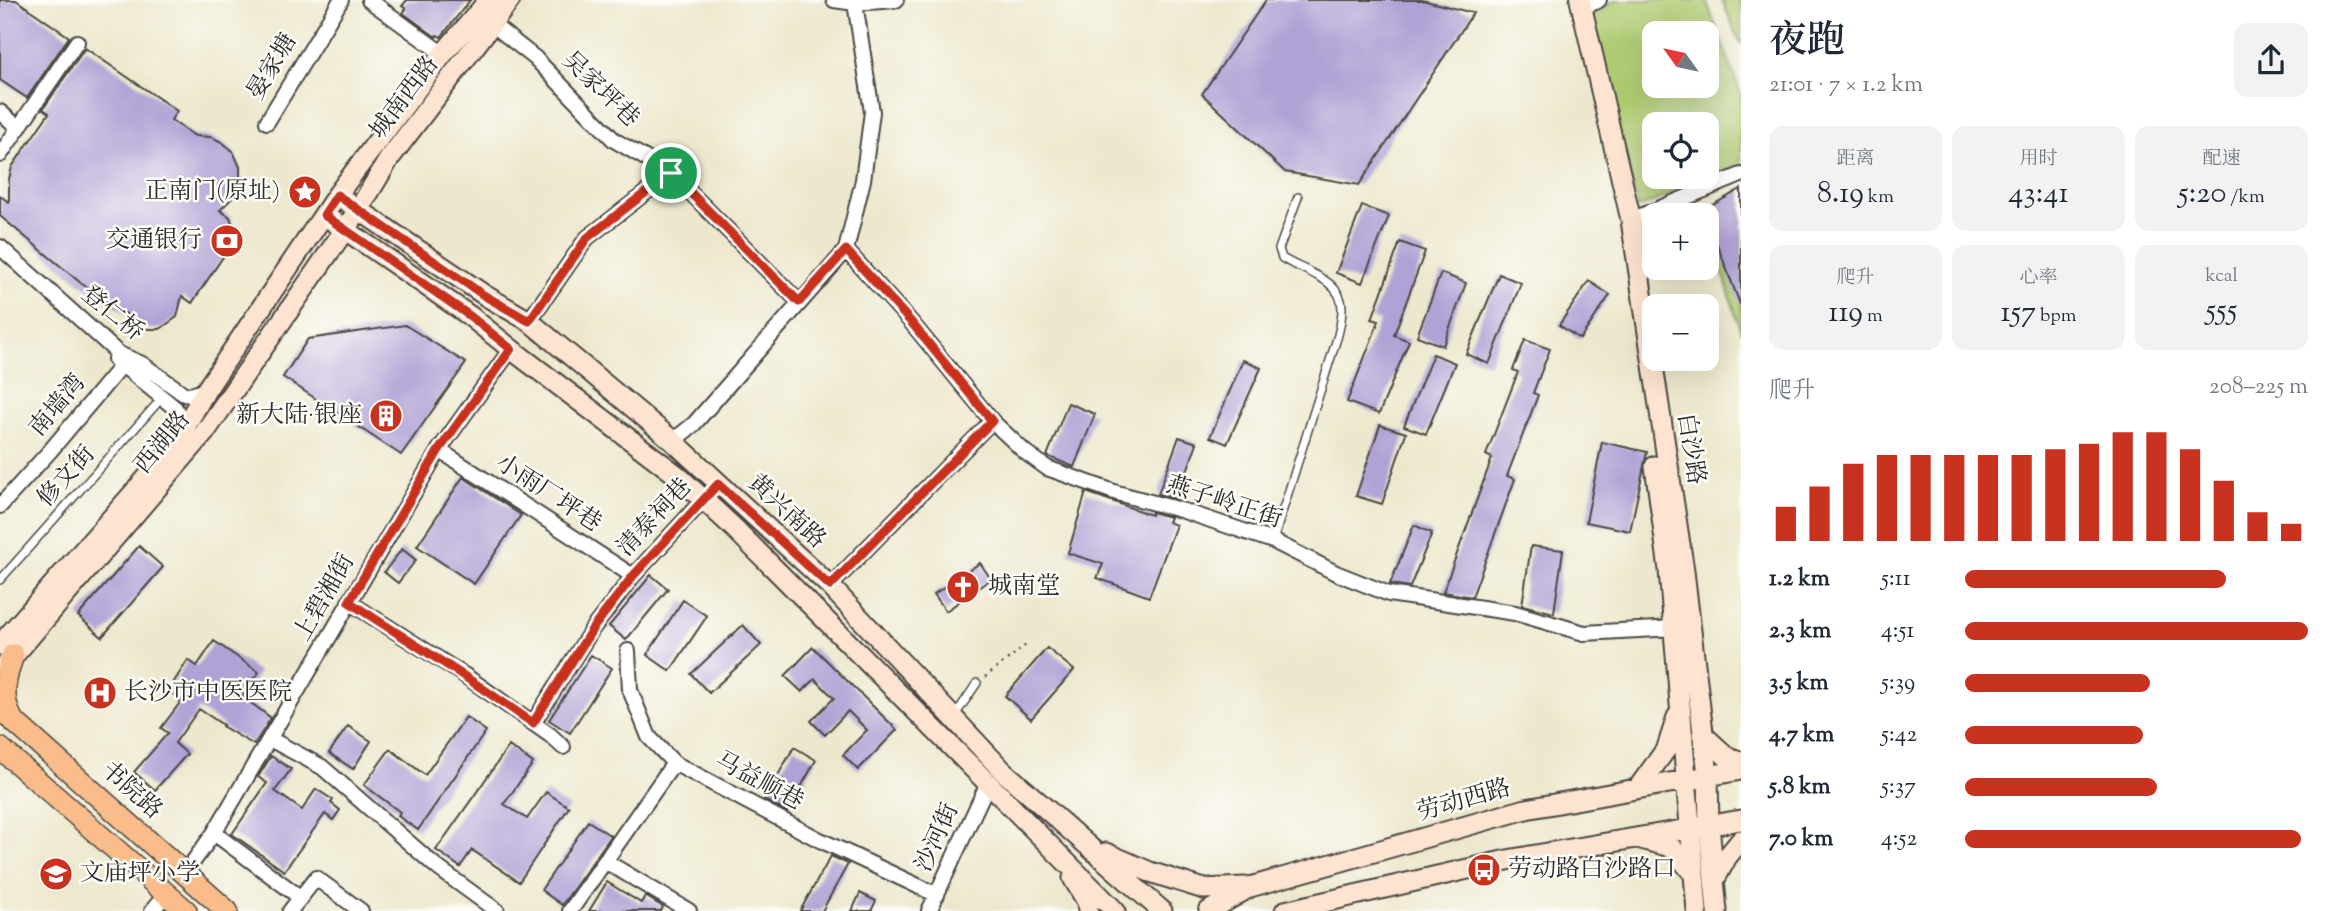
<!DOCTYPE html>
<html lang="zh">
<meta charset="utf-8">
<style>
body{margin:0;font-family:"Sorts Mill Goudy","Noto Serif SC",serif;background:#f2f2f3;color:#1f2937;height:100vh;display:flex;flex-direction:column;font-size:26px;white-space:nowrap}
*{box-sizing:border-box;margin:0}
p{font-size:23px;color:#747a83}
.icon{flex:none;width:38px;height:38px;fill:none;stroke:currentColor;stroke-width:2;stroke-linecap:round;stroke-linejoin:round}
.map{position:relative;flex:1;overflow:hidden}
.panel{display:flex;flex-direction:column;background:#fff;width:595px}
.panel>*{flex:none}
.needle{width:46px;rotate:303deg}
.tools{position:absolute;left:1642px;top:21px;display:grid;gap:14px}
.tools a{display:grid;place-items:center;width:77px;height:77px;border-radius:14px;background:#fff;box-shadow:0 7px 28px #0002;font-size:35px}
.pin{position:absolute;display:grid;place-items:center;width:60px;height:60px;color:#fff;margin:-30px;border:4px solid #fff;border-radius:50%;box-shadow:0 2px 7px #0007}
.round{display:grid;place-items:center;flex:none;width:74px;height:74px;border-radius:14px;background:#f2f2f3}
.overview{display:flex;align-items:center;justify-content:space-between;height:119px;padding:0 28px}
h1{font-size:38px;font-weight:600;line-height:52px}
.figures{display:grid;grid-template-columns:repeat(3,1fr);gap:10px;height:119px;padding:7px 28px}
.figures div{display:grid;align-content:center;border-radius:14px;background:#f2f2f3;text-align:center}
.figures b{font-size:30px;font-weight:600}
.figures small{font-size:19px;font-weight:400}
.figures p{font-size:19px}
.chart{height:196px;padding:14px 28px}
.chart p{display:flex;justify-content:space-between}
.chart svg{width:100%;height:126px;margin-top:7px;stroke:#c8321e;stroke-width:6}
ul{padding:0 28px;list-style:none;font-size:23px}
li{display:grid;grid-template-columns:112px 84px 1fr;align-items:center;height:52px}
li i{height:18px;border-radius:9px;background:#c8321e}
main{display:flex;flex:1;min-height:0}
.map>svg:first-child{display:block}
</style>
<main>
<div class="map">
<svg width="1741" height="911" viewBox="0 0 1741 911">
<rect width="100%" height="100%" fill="#fdfcf7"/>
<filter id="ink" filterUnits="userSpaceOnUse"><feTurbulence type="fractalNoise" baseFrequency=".0143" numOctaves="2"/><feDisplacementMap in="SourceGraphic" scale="14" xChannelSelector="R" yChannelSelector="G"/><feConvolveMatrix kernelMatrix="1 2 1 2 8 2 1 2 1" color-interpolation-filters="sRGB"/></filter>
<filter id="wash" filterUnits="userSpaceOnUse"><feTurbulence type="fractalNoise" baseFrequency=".00686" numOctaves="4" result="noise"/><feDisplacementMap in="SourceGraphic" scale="28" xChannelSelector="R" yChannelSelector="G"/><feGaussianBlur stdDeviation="1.57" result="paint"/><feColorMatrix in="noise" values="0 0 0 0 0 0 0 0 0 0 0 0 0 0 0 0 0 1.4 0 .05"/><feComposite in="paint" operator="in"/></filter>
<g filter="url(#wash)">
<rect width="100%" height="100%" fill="#ede8cd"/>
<!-- green -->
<path fill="#afcb71" stroke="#6d7b4e" stroke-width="2" fill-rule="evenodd" d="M 1616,0 L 1706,0 L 1741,94 L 1741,165 L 1638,208 L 1590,16 ZM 1654,33 L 1706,33 L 1706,86 L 1654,86 ZM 1654,124 L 1706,124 L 1706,177 L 1654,177 Z
M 1722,0 L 1741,0 L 1741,45 Z
M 1741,194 L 1741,332 L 1704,210 Z"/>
<g id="blocks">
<!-- building -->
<path fill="#b1a2d6" d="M 0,0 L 16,0 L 69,37 L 27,98 L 0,80 Z
M 407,0 L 470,0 L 441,37 L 437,35 L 436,37 L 403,13 L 406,9 L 402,6 Z
M 1266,0 L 1422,0 L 1473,13 L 1359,185 L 1285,172 L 1202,94 Z
M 85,48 L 177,111 L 171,120 L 195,136 L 211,137 L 222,142 L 233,151 L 240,167 L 240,180 L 236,194 L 220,210 L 230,217 L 234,229 L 239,233 L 192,303 L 182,296 L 177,317 L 160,329 L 146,329 L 136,324 L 126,314 L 82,284 L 0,216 L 0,196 L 9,202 L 9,179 L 12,167 L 49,113 L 43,109 Z
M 1741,189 L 1741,304 L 1740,304 L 1704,210 Z
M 1362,206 L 1389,216 L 1362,283 L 1336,273 Z
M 1400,242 L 1425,251 L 1394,335 L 1409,341 L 1379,414 L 1347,402 L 1379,321 L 1372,319 Z
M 1441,273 L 1466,283 L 1443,346 L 1417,336 Z
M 1499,274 L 1521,283 L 1489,364 L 1466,354 Z
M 1589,281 L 1610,295 L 1580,339 L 1559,325 Z
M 405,325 L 466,363 L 401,455 L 283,377 L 308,339 Z
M 1525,340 L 1550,349 L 1533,393 L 1538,395 L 1507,476 L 1515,479 L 1472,597 L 1443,592 L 1492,458 L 1486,455 L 1518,372 L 1513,370 Z
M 1433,354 L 1455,363 L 1426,434 L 1404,426 Z
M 1243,360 L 1261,368 L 1227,444 L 1210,437 Z
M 1068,403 L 1095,414 L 1074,467 L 1047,456 Z
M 1380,425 L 1406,433 L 1382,504 L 1356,496 Z
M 1179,437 L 1197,443 L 1177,499 L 1158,494 Z
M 1602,442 L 1647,452 L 1630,531 L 1586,522 Z
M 463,477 L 521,515 L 474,584 L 417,546 Z
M 1086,492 L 1151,515 L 1152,512 L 1170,517 L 1168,522 L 1176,525 L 1149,597 L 1097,578 L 1103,564 L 1068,553 Z
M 1414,525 L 1432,533 L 1410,587 L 1390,584 Z
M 139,546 L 163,567 L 102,637 L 78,616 Z
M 1531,546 L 1563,550 L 1554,613 L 1522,605 Z
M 402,549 L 416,560 L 398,583 L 384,572 Z
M 980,563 L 991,579 L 946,611 L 934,594 Z
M 651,575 L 668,589 L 626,640 L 609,626 Z
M 683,600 L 707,616 L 670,671 L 647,655 Z
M 743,625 L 761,645 L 709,693 L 691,674 Z
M 214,641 L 259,672 L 242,696 L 271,718 L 254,745 L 222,726 L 223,725 L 199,709 L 175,743 L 187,754 L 155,790 L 134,772 L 168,733 L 161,728 L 182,700 L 168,691 L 188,660 L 197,666 Z
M 813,647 L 897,730 L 858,770 L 843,755 L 867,730 L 848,711 L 825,735 L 811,721 L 834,698 L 815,679 L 802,692 L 785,676 Z
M 1047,648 L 1074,670 L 1031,719 L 1005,696 Z
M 591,655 L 612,668 L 570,733 L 549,720 Z
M 466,717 L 486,731 L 418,830 L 398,816 L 400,812 L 364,785 L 390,749 L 425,775 Z
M 348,726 L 371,741 L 353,769 L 329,753 Z
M 509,746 L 533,763 L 504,804 L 527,819 L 546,792 L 569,807 L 519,882 L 472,850 L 460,867 L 436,850 Z
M 794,747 L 816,760 L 787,812 L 764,800 Z
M 271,756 L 291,769 L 275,791 L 302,810 L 316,789 L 333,800 L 331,803 L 340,810 L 333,820 L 325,814 L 284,871 L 232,834 L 267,783 L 258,777 Z
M 588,821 L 611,836 L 562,905 L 541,890 Z
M 831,856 L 848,864 L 822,911 L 800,911 Z
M 607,882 L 641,903 L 645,896 L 663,907 L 661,911 L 589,911 Z
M 860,893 L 876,901 L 871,911 L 852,911 Z"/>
</g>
</g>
<g filter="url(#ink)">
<use href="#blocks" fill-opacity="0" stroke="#484743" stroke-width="2"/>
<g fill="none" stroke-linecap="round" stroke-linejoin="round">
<defs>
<path id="lane" d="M 1273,541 L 1338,335 C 1340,327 1342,317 1342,308 C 1342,279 1302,271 1282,258 L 1279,249 L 1298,197
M 0,580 L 162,398
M 954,717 L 977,683"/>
<path id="street" d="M 369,0 L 443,54
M 834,0 L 855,3 L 896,0
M 1582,8 L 1599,0
M 492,24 L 535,58 L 614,140 L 671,173 L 799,302
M 0,112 L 19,128
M 267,122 L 341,0
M 0,155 L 77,42
M 1631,220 L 1741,175
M 0,247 L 119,354 L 142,364 L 184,394 L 191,395 L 206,390
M 846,250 L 911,322 L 992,421 L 1025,452 L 1047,468 L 1117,493 L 1184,511 L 1273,541 L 1336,573 L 1389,594 L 1515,613 L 1584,633 L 1675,628
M 529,321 L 587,238 L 671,173
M 115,359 L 175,408 L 186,426
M 673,441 L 694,424 L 846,250 L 863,180 L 872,112 L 855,3
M 439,450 L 633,576
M 0,506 L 50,451 L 122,365
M 830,586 L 992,421
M 349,602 L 464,675 L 550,735 L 563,747
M 628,651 L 630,690 L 649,737 L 674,763 L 818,839 L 937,895
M 533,723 L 593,628 L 633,576 L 718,484
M 270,739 L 322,767 L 438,868 L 497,911
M 214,833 L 301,898
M 605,861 L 689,911
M 185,873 L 214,833 L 439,450 L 511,349
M 152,911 L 166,894
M 290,911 L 316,878 L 361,911
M 570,911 L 674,763
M 929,911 L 988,783"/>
<path id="secondary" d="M 1580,0 L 1631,220 L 1684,571 L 1708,775 L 1709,825 L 1717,911
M 337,195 L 486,296 L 529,321 L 673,441 L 830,586 L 1003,771 L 1162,911
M 324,215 L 470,316 L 511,349 L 678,476 L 733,527 L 1115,911
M 1655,466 L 1669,570 L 1697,911
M 0,645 L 173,448 L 206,390 L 337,195 L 443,54 L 489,0
M 4,667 L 205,432 L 359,209 L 389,159 L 510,0
M 1702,734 L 1726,756 L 1741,762
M 1638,788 L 1667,748 L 1677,717
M 1641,839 L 1671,847 L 1694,874
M 1106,853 L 1150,872 L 1204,889 L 1244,887
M 1073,878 L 1087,902 L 1088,911
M 1714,881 L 1727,857 L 1741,840
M 1209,911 L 1250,887 L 1526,809 L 1741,770
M 1285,911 L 1507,860 L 1741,820"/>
<path id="primary" d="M 0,709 L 227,911
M 12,719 C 0,697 5,678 13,655
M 0,748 L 186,911"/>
</defs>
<!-- lane casing -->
<use href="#lane" stroke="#484743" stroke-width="10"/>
<!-- street casing -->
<use href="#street" stroke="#484743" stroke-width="18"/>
<!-- secondary casing -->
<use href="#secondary" stroke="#484743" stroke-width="23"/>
<!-- primary casing -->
<use href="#primary" stroke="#484743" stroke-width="24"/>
<!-- path -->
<path stroke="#484743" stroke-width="2.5" stroke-dasharray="2 5" stroke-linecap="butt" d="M 985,677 L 1026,645"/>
<!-- lane -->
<use href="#lane" stroke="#fff" stroke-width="7"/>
<!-- street -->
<use href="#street" stroke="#fff" stroke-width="14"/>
<!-- secondary -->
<use href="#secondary" stroke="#fde4d0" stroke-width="19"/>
<!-- primary -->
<use href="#primary" stroke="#f9bc8a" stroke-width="21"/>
</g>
</g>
<g fill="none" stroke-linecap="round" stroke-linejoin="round" filter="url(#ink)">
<defs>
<path id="route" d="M 671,173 L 799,302 L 846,250 L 911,322 L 992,421 L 830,586 L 718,484 L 633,576 L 593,628 L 533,723 L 464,676 L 349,602 L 439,450 L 511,349 L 470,316 L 324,215 L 337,195 L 485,296 L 529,321 L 587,238 Z"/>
</defs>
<!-- route casing -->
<use href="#route" stroke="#fff" stroke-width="14"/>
<!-- route -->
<use href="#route" stroke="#c8321e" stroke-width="9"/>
</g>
<!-- icons -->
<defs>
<symbol id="sight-disc" viewBox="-11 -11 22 22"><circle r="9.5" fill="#c8321e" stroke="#fdfcf7"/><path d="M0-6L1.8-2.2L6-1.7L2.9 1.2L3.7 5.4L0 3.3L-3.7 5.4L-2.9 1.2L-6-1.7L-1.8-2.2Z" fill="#fff"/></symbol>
<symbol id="bank-disc" viewBox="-11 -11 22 22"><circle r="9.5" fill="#c8321e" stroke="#fdfcf7"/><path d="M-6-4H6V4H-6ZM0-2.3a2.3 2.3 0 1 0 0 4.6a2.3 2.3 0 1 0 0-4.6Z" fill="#fff"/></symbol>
<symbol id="building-disc" viewBox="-11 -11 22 22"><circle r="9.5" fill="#c8321e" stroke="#fdfcf7"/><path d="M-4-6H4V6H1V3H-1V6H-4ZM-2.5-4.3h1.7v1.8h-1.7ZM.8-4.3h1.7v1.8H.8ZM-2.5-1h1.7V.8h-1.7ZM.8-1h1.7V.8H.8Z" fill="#fff"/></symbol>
<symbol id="church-disc" viewBox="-11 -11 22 22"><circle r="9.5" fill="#c8321e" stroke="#fdfcf7"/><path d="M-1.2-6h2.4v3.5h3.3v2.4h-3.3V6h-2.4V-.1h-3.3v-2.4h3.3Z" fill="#fff"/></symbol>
<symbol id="hospital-disc" viewBox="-11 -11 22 22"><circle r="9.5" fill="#c8321e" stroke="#fdfcf7"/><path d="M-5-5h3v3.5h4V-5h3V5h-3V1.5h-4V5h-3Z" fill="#fff"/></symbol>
<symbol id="bus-disc" viewBox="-11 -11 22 22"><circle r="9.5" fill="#c8321e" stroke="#fdfcf7"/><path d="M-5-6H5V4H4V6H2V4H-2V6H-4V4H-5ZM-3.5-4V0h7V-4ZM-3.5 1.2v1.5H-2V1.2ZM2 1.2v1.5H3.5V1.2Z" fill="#fff"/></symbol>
<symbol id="school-disc" viewBox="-11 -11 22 22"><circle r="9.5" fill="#c8321e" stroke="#fdfcf7"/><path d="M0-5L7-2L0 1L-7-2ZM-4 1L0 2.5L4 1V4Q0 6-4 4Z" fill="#fff"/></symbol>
</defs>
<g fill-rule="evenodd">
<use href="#sight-disc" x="286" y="173" width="38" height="38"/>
<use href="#bank-disc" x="208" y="222" width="38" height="38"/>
<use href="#building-disc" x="367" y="397" width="38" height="38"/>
<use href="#church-disc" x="944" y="568" width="38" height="38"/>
<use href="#hospital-disc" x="81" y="674" width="38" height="38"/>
<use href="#bus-disc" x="1465" y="851" width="38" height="38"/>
<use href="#school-disc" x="37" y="855" width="38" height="38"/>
</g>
<g text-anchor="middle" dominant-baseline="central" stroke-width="5" stroke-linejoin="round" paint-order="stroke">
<!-- street labels -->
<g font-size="24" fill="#2b2b2b" stroke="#fdfcf7">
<text transform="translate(273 67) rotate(-59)">晏家塘</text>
<text transform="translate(600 90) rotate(44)">吴家坪巷</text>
<text transform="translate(405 98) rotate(-53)">城南西路</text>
<text transform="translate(112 314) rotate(39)">登仁桥</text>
<text transform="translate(58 406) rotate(-50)">南墙湾</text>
<text transform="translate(163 443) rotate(-51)">西湖路</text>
<text transform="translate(1690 449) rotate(81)">白沙路</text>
<text transform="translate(67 477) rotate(-48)">修文街</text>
<text transform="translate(548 494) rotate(33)">小雨厂坪巷</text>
<text transform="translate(1224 503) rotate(18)">燕子岭正街</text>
<text transform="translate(786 512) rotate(43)">黄兴南路</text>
<text transform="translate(655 518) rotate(-47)">清泰祠巷</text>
<text transform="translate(325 598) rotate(-60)">上碧湘街</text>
<text transform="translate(759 782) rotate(28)">马益顺巷</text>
<text transform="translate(131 791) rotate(42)">书院路</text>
<text transform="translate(1464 801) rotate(-16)">劳动西路</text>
<text transform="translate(938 838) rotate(-66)">沙河街</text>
</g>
<!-- poi labels -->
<g font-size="24" fill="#2b2b2b" stroke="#fdfcf7" text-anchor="start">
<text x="280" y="192" text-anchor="end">正南门(原址)</text>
<text x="202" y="241" text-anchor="end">交通银行</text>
<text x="362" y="416" text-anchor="end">新大陆·银座</text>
<text x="988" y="587">城南堂</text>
<text x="124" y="693">长沙市中医医院</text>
<text x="1508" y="870">劳动路白沙路口</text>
<text x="80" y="874">文庙坪小学</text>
</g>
</g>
</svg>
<div class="tools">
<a><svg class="needle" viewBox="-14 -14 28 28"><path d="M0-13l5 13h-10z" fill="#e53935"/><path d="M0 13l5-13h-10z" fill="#747a83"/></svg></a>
<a><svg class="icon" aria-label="locate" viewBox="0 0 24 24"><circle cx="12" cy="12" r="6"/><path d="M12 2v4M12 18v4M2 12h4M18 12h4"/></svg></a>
<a>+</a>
<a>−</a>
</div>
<div class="pin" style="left:671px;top:173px;background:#1e9e55"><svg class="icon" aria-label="arrive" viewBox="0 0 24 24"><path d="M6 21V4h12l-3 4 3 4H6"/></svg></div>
</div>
<section class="panel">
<div class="overview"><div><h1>夜跑</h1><p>21:01 · 7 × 1.2 km</p></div><a class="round"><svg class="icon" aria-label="share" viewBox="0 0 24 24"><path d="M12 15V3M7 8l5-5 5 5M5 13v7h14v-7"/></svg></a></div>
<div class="figures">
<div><p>距离</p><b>8.19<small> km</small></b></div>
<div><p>用时</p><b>43:41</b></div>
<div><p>配速</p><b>5:20<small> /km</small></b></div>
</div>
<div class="figures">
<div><p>爬升</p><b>119<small> m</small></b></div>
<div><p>心率</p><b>157<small> bpm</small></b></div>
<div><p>kcal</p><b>555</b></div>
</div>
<div class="chart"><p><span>爬升</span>208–225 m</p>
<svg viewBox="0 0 160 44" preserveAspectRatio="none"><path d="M5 44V32M15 44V25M25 44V17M35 44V14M45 44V14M55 44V14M65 44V14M75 44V14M85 44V12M95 44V10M105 44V6M115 44V6M125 44V12M135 44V23M145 44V34M155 44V38"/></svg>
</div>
<ul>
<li><b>1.2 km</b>5:11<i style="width:76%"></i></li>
<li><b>2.3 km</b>4:51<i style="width:100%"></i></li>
<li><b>3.5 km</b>5:39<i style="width:54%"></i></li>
<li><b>4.7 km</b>5:42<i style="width:52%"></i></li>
<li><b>5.8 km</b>5:37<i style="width:56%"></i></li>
<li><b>7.0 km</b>4:52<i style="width:98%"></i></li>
</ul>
</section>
</main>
